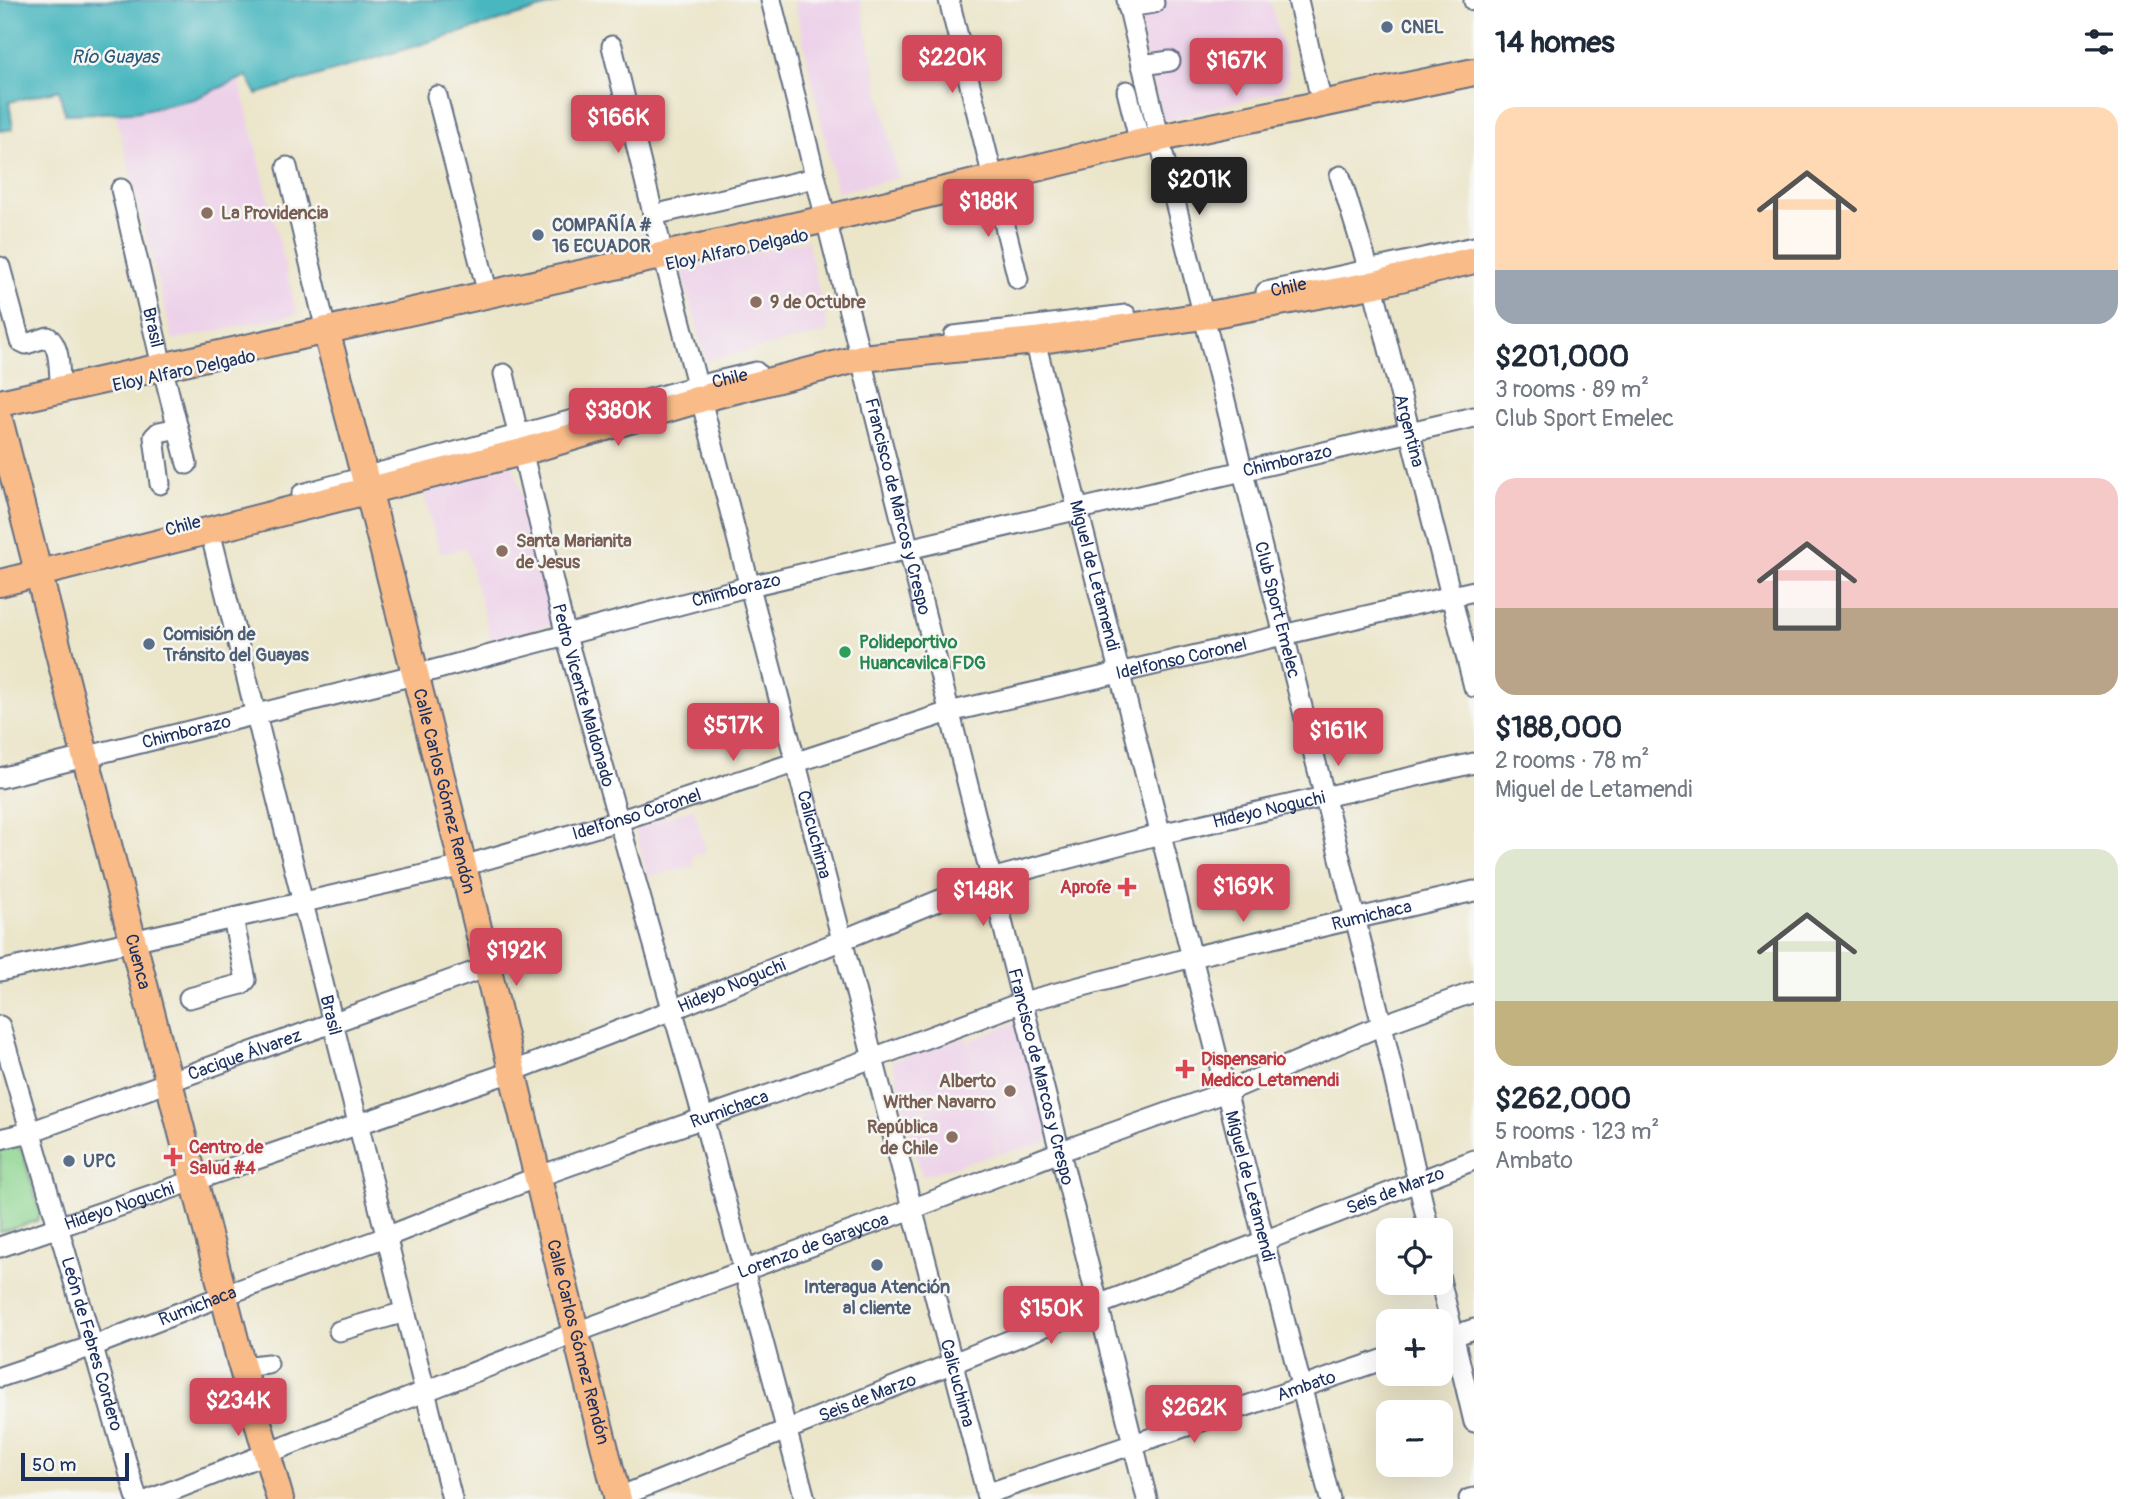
<!DOCTYPE html>
<html lang="en">
<head>
<meta charset="utf-8">
<style>
	:root { --surface:#fff; --page:#f2f2f3; --text:#1f2937; --muted:#747a83; --accent:#d1495b }
	body { margin:0; font-family:Pangolin,sans-serif; background:var(--page); color:var(--text); height:100vh; display:flex; flex-direction:column; font-size:26px; white-space:nowrap }
	* { box-sizing:border-box; margin:0 }
	p { font-size:23px; color:var(--muted) }
	.icon { flex:none; width:38px; height:38px; fill:none; stroke:currentColor; stroke-width:2; stroke-linecap:round; stroke-linejoin:round }
	.map { position:relative; flex:1; overflow:hidden }
	.panel { display:flex; flex-direction:column; background:var(--surface); width:665px }
	.panel>* { flex:none }
	.controls { position:absolute; left:1376px; top:1218px; display:grid; gap:14px }
	.controls a { display:grid; place-items:center; width:77px; height:77px; border-radius:14px; background:var(--surface); box-shadow:0 7px 28px #0002; font-size:35px }
	.scale { position:absolute; left:21px; bottom:18px; width:108px; box-sizing:border-box; padding-left:7px; border:4px solid #1b2f5e; border-top:0; font-size:19px; line-height:24px; white-space:nowrap; color:#1b2f5e; -webkit-text-stroke:5px #f6f6f2; paint-order:stroke }
	.price { position:absolute; translate:-50% -60px; padding:0 16px; border-radius:7px; background:var(--accent); color:#fff; font-size:23px; line-height:46px; filter:drop-shadow(0 2px 4px #0008) }
	.price::after { content:''; position:absolute; left:50%; top:42px; width:21px; height:16px; margin-left:-10px; background:inherit; clip-path:polygon(0 0,100% 0,50% 100%) }
	.price.active { background:#222; color:#fff }
	ul { padding:0; list-style:none }
	li { display:grid; align-content:center; gap:14px; height:371px; padding:0 21px }
	li span { display:grid; place-items:center; height:217px; border-radius:21px; color:#555 }
	li>.icon { margin-inline-start:auto }
	span .icon { width:126px; height:126px; fill:#fffc; stroke-width:1 }
	li b { font-size:30px }
	h2 { display:flex; justify-content:space-between; align-items:center; height:84px; padding:0 21px; font-size:30px }
	main { display:flex; flex:1; min-height:0 }
	.map>svg:first-child { display:block }
	.built { fill:#edd1e9 }
	.green { fill:#8cd48f; stroke:#548276; stroke-width:2 }
	.water { fill:#48b7bf; stroke:#32738e; stroke-width:2 }
	.lines { fill:none; stroke-linecap:round; stroke-linejoin:round }
	.minor-casing { stroke:#646f83; stroke-width:23 }
	.major-casing { stroke:#646f83; stroke-width:30 }
	.minor { stroke:#fff; stroke-width:19 }
	.major { stroke:#f9bc89; stroke-width:26 }
	.service-dot { fill:#5c6f8a; stroke:#f6f6f2; stroke-width:2.5 }
	.education-dot { fill:#8d6e63; stroke:#f6f6f2; stroke-width:2.5 }
	.leisure-dot { fill:#2e9e5b; stroke:#f6f6f2; stroke-width:2.5 }
	.health-dot { fill:#e0444e; stroke:#f6f6f2; stroke-width:2.5 }
	.labels { text-anchor:middle; dominant-baseline:central; stroke-width:5; stroke-linejoin:round; paint-order:stroke }
	.service-label { font-size:18px; font-weight:bold; fill:#4e5e75; stroke:#f6f6f2; text-anchor:start }
	.education-label { font-size:18px; font-weight:bold; fill:#785e54; stroke:#f6f6f2; text-anchor:start }
	.street-label { font-size:18px; fill:#1b2f5e; stroke:#f6f6f2 }
	.leisure-label { font-size:18px; font-weight:bold; fill:#27864d; stroke:#f6f6f2; text-anchor:start }
	.health-label { font-size:18px; font-weight:bold; fill:#be3a42; stroke:#f6f6f2; text-anchor:start }
	.water-label { font-size:19px; font-style:italic; fill:#28587b; stroke:#f6f6f2 }
</style>
</head>
<body>
<main>
<div class="map">
<svg width="1474" height="1499" viewBox="0 0 1474 1499">
	<rect width="100%" height="100%" fill="#f6f6f2"/>
	<filter id="ink" filterUnits="userSpaceOnUse"><feTurbulence type="fractalNoise" baseFrequency=".0143" numOctaves="2"/><feDisplacementMap in="SourceGraphic" scale="14" xChannelSelector="R" yChannelSelector="G"/><feConvolveMatrix kernelMatrix="1 2 1 2 8 2 1 2 1" color-interpolation-filters="sRGB"/></filter>
	<filter id="wash" filterUnits="userSpaceOnUse"><feTurbulence type="fractalNoise" baseFrequency=".00686" numOctaves="4" result="noise"/><feDisplacementMap in="SourceGraphic" scale="28" xChannelSelector="R" yChannelSelector="G"/><feGaussianBlur stdDeviation="1.57" result="paint"/><feColorMatrix in="noise" values="0 0 0 0 0 0 0 0 0 0 0 0 0 0 0 0 0 1.4 0 .05"/><feComposite in="paint" operator="in"/></filter>
	<g filter="url(#wash)">
		<rect width="100%" height="100%" fill="#ebe5c9"/>
		<g class="built">
			<path d="M794,0H860L898,178L837,192Z"/>
			<path d="M1132,0H1270L1290,75L1281,91L1163,121Z"/>
			<path d="M239,79L297,314L173,340L115,113L143,110L184,102Z"/>
			<path d="M807,240L829,332L706,361L682,272Z"/>
			<path d="M513,463L556,623L491,640L466,548L440,554L422,487Z"/>
			<path d="M694,808L706,852L692,856L694,866L648,877L635,828Z"/>
			<path d="M1018,1022L1050,1142L999,1154L990,1121L997,1154L922,1176L907,1119L980,1092L907,1116L892,1061L966,1037L975,1066L969,1041Z"/>
		</g>
		<path class="green" d="M16,1146L22,1150L40,1213L37,1221L0,1232V1150Z"/>
		<path class="water" d="M0,0H568L257,94L247,76L194,99L135,112L65,114L59,90L9,102L13,129L0,131Z"/>
	</g>
	<g filter="url(#ink)">
		<g class="lines">
			<g class="minor-casing">
				<g id="minor">
					<path id="s1" d="M771,0L1147,1499"/>
					<path d="M949,0L1018,279"/>
					<path id="s2" d="M1127,0L1164,158L1382,1025L1429,1230"/>
					<path d="M1298,0L1322,104"/>
					<path d="M1474,0V1"/>
					<path d="M1128,7L1154,3"/>
					<path id="s3" d="M612,46L663,254L988,1499"/>
					<path d="M1142,65L1170,61"/>
					<path d="M1127,91L1140,143"/>
					<path d="M437,96L488,294"/>
					<path d="M287,167L326,330"/>
					<path id="s4" d="M1340,176L1369,270L1474,687"/>
					<path id="s5" d="M121,189L162,366L187,464"/>
					<path d="M653,215L815,178"/>
					<path d="M0,267L20,341L26,344L48,337C62,348 58,372 61,388"/>
					<path id="s6" d="M1266,292L1474,247"/>
					<path d="M954,336L1126,315"/>
					<path id="s7" d="M1035,341L1330,1499"/>
					<path id="s8" d="M504,374L566,636L703,1117L805,1499"/>
					<path d="M160,484L154,437L159,432L178,428"/>
					<path id="s9" d="M302,494L697,386L756,372"/>
					<path id="s10" d="M210,531L452,1499"/>
					<path id="s11" d="M0,778L434,670L750,586L1474,417"/>
					<path id="s12" d="M0,971L463,866L618,821L949,712L1474,591"/>
					<path d="M189,998L242,984L246,980L233,919"/>
					<path id="s13" d="M0,1026L137,1499"/>
					<path id="s14" d="M0,1139L30,1132L487,967"/>
					<path id="s15" d="M0,1247L511,1072L672,1010L991,879L1160,834L1474,763"/>
					<path d="M1440,1279L1474,1422"/>
					<path d="M339,1331L405,1312"/>
					<path d="M1441,1340L1474,1329"/>
					<path d="M242,1367L268,1364"/>
					<path id="s16" d="M0,1377L93,1346L225,1295L386,1237L537,1177L873,1058L1023,1002L1192,957L1474,891"/>
					<path id="s17" d="M986,1494L1388,1358"/>
					<path id="s18" d="M151,1499L574,1333L912,1209L1070,1148L1226,1092L1382,1025L1474,992"/>
					<path id="s19" d="M614,1499L1098,1305L1474,1160"/>
					<path d="M1469,1499L1474,1498"/>
				</g>
			</g>
			<g class="major-casing">
				<g id="major">
					<path id="s20" d="M326,330C374,510 420,690 464,870C515,1080 563,1290 618,1499"/>
					<path d="M0,403L826,219L1160,138L1474,72"/>
					<path id="s21" d="M0,423L241,1363L280,1499"/>
					<path d="M0,583L522,452L700,399L861,358L1035,341L1203,316L1372,285L1474,260"/>
				</g>
			</g>
			<use href="#minor" class="minor"/>
			<use href="#major" class="major"/>
		</g>
	</g>
	<g class="service-dot">
		<circle cx="1387" cy="27" r="7"/>
		<circle cx="538" cy="235" r="7"/>
		<circle cx="149" cy="644" r="7"/>
		<circle cx="69" cy="1161" r="7"/>
		<circle cx="877" cy="1265" r="7"/>
	</g>
	<g class="education-dot">
		<circle cx="207" cy="213" r="7"/>
		<circle cx="756" cy="302" r="7"/>
		<circle cx="502" cy="551" r="7"/>
		<circle cx="1010" cy="1091" r="7"/>
		<circle cx="952" cy="1137" r="7"/>
	</g>
	<circle class="leisure-dot" cx="845" cy="652" r="7"/>
	<g class="health-dot">
		<path d="M1123.5 876.5h7v7h7v7h-7v7h-7v-7h-7v-7h7z"/>
		<path d="M1181.5 1058.5h7v7h7v7h-7v7h-7v-7h-7v-7h7z"/>
		<path d="M169.5 1146.5h7v7h7v7h-7v7h-7v-7h-7v-7h7z"/>
	</g>
	<g class="labels">
		<g class="service-label">
			<text x="1401" y="27">CNEL</text>
			<text x="552" y="225">COMPAÑÍA #<tspan x="552" dy="21">16 ECUADOR</tspan></text>
			<text x="163" y="634">Comisión de<tspan x="163" dy="21">Tránsito del Guayas</tspan></text>
			<text x="83" y="1161">UPC</text>
			<text x="877" y="1287" text-anchor="middle">Interagua Atención<tspan x="877" dy="21">al cliente</tspan></text>
		</g>
		<g class="education-label">
			<text x="221" y="213">La Providencia</text>
			<text x="770" y="302">9 de Octubre</text>
			<text x="516" y="541">Santa Marianita<tspan x="516" dy="21">de Jesus</tspan></text>
			<text x="996" y="1081" text-anchor="end">Alberto<tspan x="996" dy="21">Wither Navarro</tspan></text>
			<text x="938" y="1127" text-anchor="end">República<tspan x="938" dy="21">de Chile</tspan></text>
		</g>
		<g class="street-label">
			<text transform="translate(737 250) rotate(-12)">Eloy Alfaro Delgado</text>
			<text stroke="none"><textPath href="#s6" startOffset="23">Chile</textPath></text>
			<text stroke="none"><textPath href="#s5" startOffset="142">Brasil</textPath></text>
			<text transform="translate(184 371) rotate(-12)">Eloy Alfaro Delgado</text>
			<text stroke="none"><textPath href="#s9" startOffset="443">Chile</textPath></text>
			<text stroke="none"><textPath href="#s4" startOffset="264">Argentina</textPath></text>
			<text stroke="none"><textPath href="#s11" startOffset="1326">Chimborazo</textPath></text>
			<text stroke="none"><textPath href="#s1" startOffset="522">Francisco de Marcos y Crespo</textPath></text>
			<text transform="translate(183 526) rotate(-15)">Chile</text>
			<text stroke="none"><textPath href="#s7" startOffset="242">Miguel de Letamendi</textPath></text>
			<text stroke="none"><textPath href="#s11" startOffset="760">Chimborazo</textPath></text>
			<text stroke="none"><textPath href="#s2" startOffset="628">Club Sport Emelec</textPath></text>
			<text stroke="none"><textPath href="#s12" startOffset="1223">Idelfonso Coronel</textPath></text>
			<text stroke="none"><textPath href="#s8" startOffset="331">Pedro Vicente Maldonado</textPath></text>
			<text stroke="none"><textPath href="#s11" startOffset="192">Chimborazo</textPath></text>
			<text stroke="none"><textPath href="#s20" startOffset="476">Calle Carlos Gómez Rendón</textPath></text>
			<text stroke="none"><textPath href="#s15" startOffset="1344">Hideyo Noguchi</textPath></text>
			<text stroke="none"><textPath href="#s12" startOffset="656">Idelfonso Coronel</textPath></text>
			<text stroke="none"><textPath href="#s3" startOffset="814">Calicuchima</textPath></text>
			<text stroke="none"><textPath href="#s16" startOffset="1449">Rumichaca</textPath></text>
			<text stroke="none"><textPath href="#s21" startOffset="556">Cuenca</textPath></text>
			<text stroke="none"><textPath href="#s15" startOffset="777">Hideyo Noguchi</textPath></text>
			<text stroke="none"><textPath href="#s10" startOffset="499">Brasil</textPath></text>
			<text stroke="none"><textPath href="#s14" startOffset="259">Cacique Álvarez</textPath></text>
			<text stroke="none"><textPath href="#s1" startOffset="1110">Francisco de Marcos y Crespo</textPath></text>
			<text stroke="none"><textPath href="#s16" startOffset="777">Rumichaca</textPath></text>
			<text stroke="none"><textPath href="#s7" startOffset="872">Miguel de Letamendi</textPath></text>
			<text stroke="none"><textPath href="#s19" startOffset="840">Seis de Marzo</textPath></text>
			<text stroke="none"><textPath href="#s15" startOffset="126">Hideyo Noguchi</textPath></text>
			<text stroke="none"><textPath href="#s18" startOffset="709">Lorenzo de Garaycoa</textPath></text>
			<text stroke="none"><textPath href="#s16" startOffset="210">Rumichaca</textPath></text>
			<text stroke="none"><textPath href="#s13" startOffset="331">León de Febres Cordero</textPath></text>
			<text stroke="none"><textPath href="#s20" startOffset="1043">Calle Carlos Gómez Rendón</textPath></text>
			<text stroke="none"><textPath href="#s3" startOffset="1381">Calicuchima</textPath></text>
			<text stroke="none"><textPath href="#s17" startOffset="338">Ambato</textPath></text>
			<text stroke="none"><textPath href="#s19" startOffset="273">Seis de Marzo</textPath></text>
		</g>
		<g class="leisure-label">
			<text x="859" y="642">Polideportivo<tspan x="859" dy="21">Huancavilca FDG</tspan></text>
		</g>
		<g class="health-label">
			<text x="1111" y="887" text-anchor="end">Aprofe</text>
			<text x="1201" y="1059">Dispensario<tspan x="1201" dy="21">Medico Letamendi</tspan></text>
			<text x="189" y="1147">Centro de<tspan x="189" dy="21">Salud #4</tspan></text>
		</g>
		<g class="water-label">
			<text x="115" y="57">Río Guayas</text>
		</g>
	</g>
</svg>
<div class="controls">
<a><svg class="icon" aria-label="locate" viewBox="0 0 24 24"><circle cx="12" cy="12" r="6"/><path d="M12 2v4M12 18v4M2 12h4M18 12h4"/></svg></a>
<a>+</a>
<a>−</a>
</div>
<div class="scale">50 m</div>
<b class="price" style="left:952px;top:95px">$220K</b>
<b class="price" style="left:1236px;top:98px">$167K</b>
<b class="price" style="left:618px;top:155px">$166K</b>
<b class="price active" style="left:1199px;top:217px">$201K</b>
<b class="price" style="left:988px;top:239px">$188K</b>
<b class="price" style="left:618px;top:448px">$380K</b>
<b class="price" style="left:733px;top:763px">$517K</b>
<b class="price" style="left:1338px;top:768px">$161K</b>
<b class="price" style="left:1243px;top:924px">$169K</b>
<b class="price" style="left:983px;top:928px">$148K</b>
<b class="price" style="left:516px;top:988px">$192K</b>
<b class="price" style="left:1051px;top:1346px">$150K</b>
<b class="price" style="left:238px;top:1438px">$234K</b>
<b class="price" style="left:1194px;top:1445px">$262K</b>
</div>
<section class="panel">
<h2>14 homes<svg class="icon" aria-label="filters" viewBox="0 0 24 24"><path d="M4 7h16M4 17h16"/><circle cx="9" cy="7" r="2"/><circle cx="15" cy="17" r="2"/></svg></h2>
<ul>
<li><span style="background:linear-gradient(#ffd9b3 75%,#9aa5b1 0)"><svg class="icon" aria-label="home" viewBox="0 0 24 24"><path d="M3 11l9-7 9 7M6 9v11h12V9"/></svg></span><div><b>$201,000</b><p>3 rooms · 89 m²</p><p>Club Sport Emelec</p></div></li>
<li><span style="background:linear-gradient(#f6c9c9 60%,#b9a48a 0)"><svg class="icon" aria-label="home" viewBox="0 0 24 24"><path d="M3 11l9-7 9 7M6 9v11h12V9"/></svg></span><div><b>$188,000</b><p>2 rooms · 78 m²</p><p>Miguel de Letamendi</p></div></li>
<li><span style="background:linear-gradient(#dfe7d0 70%,#c2b280 0)"><svg class="icon" aria-label="home" viewBox="0 0 24 24"><path d="M3 11l9-7 9 7M6 9v11h12V9"/></svg></span><div><b>$262,000</b><p>5 rooms · 123 m²</p><p>Ambato</p></div></li>
</ul>
</section>
</main>
</body>
</html>
